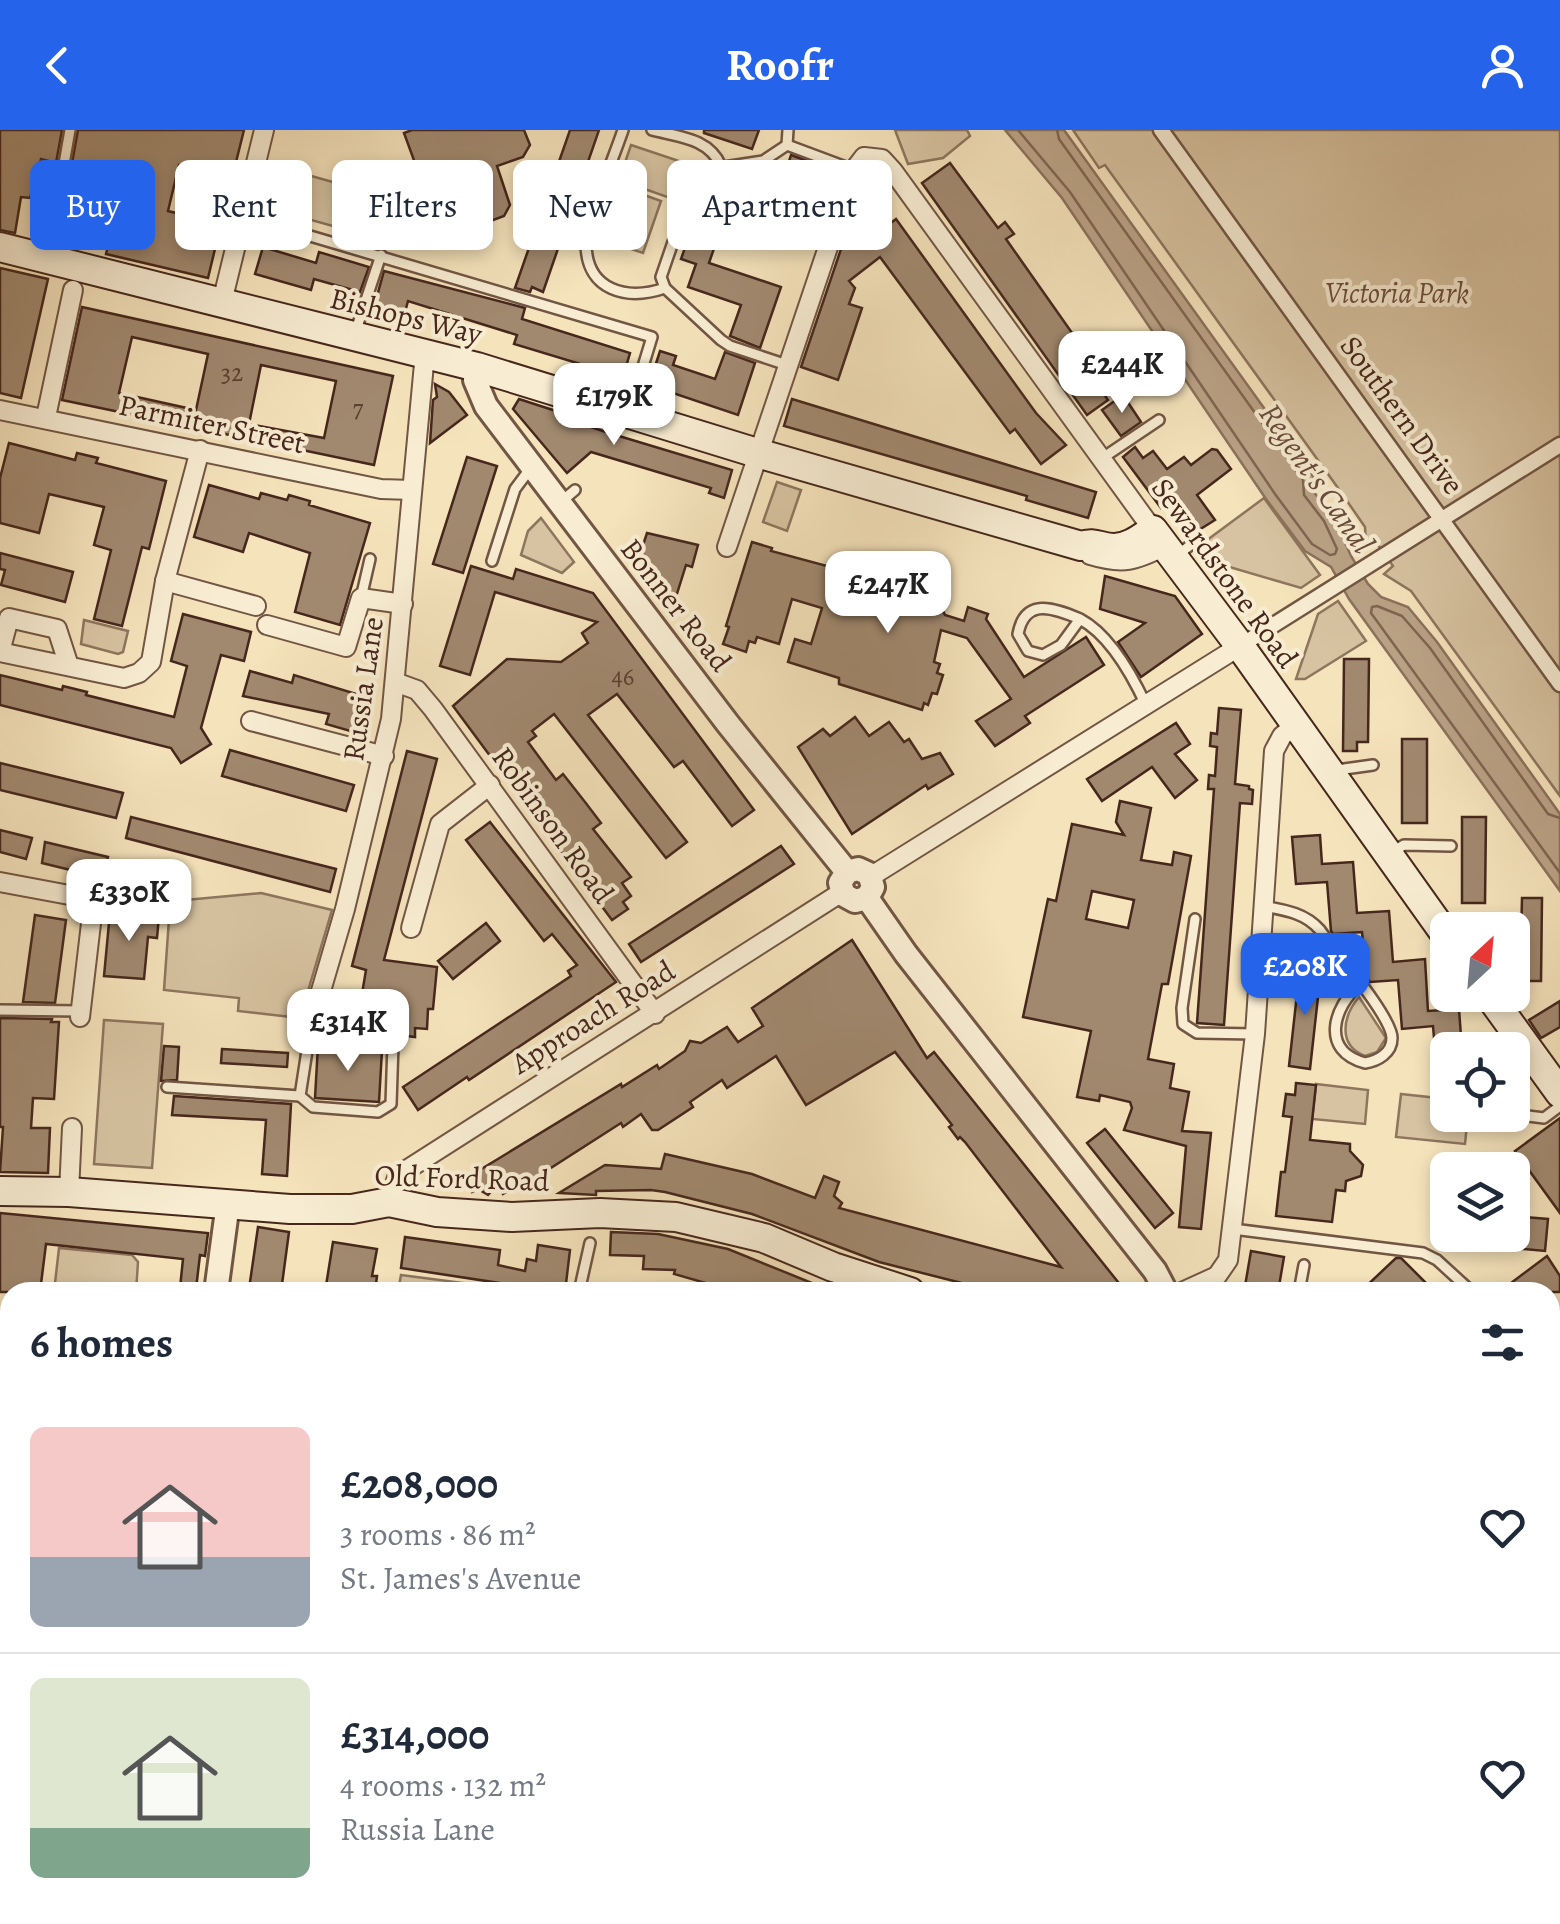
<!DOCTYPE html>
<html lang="en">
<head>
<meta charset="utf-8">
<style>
	:root { --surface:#fff; --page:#f2f2f3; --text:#1f2937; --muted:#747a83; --line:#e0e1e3; --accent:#2563eb }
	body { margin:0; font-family:Alegreya,serif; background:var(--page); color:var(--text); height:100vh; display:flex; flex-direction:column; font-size:38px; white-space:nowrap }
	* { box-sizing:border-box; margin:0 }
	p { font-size:32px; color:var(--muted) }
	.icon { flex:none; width:55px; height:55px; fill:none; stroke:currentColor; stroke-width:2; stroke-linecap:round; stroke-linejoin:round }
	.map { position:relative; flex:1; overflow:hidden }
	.drawer { position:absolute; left:0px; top:1152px; width:1560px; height:642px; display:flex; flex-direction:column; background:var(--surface); border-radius:30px 30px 0 0; box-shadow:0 5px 15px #0003 }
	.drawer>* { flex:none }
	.hud { position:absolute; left:30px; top:30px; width:1000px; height:90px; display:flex; gap:20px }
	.needle { width:65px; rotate:26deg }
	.buttons { position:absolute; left:1430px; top:782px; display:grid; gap:20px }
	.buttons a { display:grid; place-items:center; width:100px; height:100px; border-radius:15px; background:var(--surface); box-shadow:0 5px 15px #0003; font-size:50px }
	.price { position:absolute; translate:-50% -85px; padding:0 22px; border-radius:20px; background:#fff; color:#222; font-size:32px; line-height:65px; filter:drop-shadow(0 2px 5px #0008) }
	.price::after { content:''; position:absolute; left:50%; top:60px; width:30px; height:22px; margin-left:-15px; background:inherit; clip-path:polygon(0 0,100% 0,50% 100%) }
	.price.current { background:var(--accent); color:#fff }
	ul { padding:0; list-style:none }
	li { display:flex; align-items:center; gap:30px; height:250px; padding:0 30px }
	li+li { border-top:2px solid var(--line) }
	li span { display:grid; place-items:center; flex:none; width:280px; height:200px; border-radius:15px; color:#555 }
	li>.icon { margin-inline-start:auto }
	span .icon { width:120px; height:120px; fill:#fffc; stroke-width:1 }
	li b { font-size:42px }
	h2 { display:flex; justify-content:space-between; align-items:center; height:120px; padding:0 30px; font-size:42px }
	.tag { padding:0 35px; border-radius:15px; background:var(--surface); box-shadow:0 5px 15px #0003; font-size:35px; line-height:90px }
	.tag.current { background:var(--accent); color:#fff }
	header { display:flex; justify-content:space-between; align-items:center; height:130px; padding:0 30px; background:var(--accent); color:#fff; font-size:45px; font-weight:700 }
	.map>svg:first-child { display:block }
	.green { fill:#d7c3a1; stroke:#8e755e; stroke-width:2.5 }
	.water { fill:#baa386; stroke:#8c715c; stroke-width:2.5 }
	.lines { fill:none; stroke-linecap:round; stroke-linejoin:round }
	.shore { stroke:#806551; stroke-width:2.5 }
	.building { fill:#a1896f; stroke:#46271c; stroke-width:2.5; fill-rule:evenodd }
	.service-casing { stroke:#725644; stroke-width:14 }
	.pedestrian-casing { stroke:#725644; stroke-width:19 }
	.minor-casing { stroke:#725644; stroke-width:22 }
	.tertiary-casing { stroke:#725644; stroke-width:28 }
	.secondary-casing { stroke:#46271c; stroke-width:32 }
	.service { stroke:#f8edd3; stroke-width:9 }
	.pedestrian { stroke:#f8edd3; stroke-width:14 }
	.minor { stroke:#f8edd3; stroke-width:18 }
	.tertiary { stroke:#f8edd3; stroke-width:22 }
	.secondary { stroke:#f8edd3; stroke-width:28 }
	.labels { text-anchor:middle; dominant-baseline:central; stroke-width:8; stroke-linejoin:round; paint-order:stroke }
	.number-label { font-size:25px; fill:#5d4031 }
	.park-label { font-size:30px; font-style:italic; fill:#6a4e3d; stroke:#f8edd3 }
	.street-label { font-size:30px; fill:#46271c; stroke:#f8edd3 }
	.water-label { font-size:32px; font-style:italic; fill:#694c3c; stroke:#f8edd3 }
</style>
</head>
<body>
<header><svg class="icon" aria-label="back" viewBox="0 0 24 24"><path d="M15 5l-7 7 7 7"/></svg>Roofr<svg class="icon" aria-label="person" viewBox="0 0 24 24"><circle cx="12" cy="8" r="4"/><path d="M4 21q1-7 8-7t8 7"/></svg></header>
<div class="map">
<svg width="1560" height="1794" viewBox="0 0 1560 1794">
	<rect width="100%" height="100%" fill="#f5e3bc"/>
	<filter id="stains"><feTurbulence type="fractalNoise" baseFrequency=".002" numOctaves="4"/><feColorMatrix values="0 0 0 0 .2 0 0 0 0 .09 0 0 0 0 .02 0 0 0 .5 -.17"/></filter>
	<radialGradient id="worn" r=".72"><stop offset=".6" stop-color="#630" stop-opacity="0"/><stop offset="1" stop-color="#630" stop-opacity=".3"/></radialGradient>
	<g class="green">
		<path d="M895,0H967L970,6L943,28L908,34Z"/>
		<path d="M1073,0H1560V666L1411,461L1384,444L1393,436L1375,411L1366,416L1365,397L1338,358L1105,35L1099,38Z"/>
		<path d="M631,15L682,32L670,68L619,50Z"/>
		<path d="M297,42L383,66L372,107L286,83Z"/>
		<path d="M622,57L661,71L643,123L604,110Z"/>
		<path d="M777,352L801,360L787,401L763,392Z"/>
		<path d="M1264,368L1320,445L1301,458L1216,433L1195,419Z"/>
		<path d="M541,388L574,432L562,443L521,425L528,401Z"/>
		<path d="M1338,471L1366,511L1305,549H1296L1318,484Z"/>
		<path d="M84,490L128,501L123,522L118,524L81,514Z"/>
		<path d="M261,763L332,780L300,888L238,881L239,868L164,860L169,789L109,777Z"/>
		<path d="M1359,867L1386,908L1377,922L1365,926C1337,915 1343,886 1359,867Z"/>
		<path d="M104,890L163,894L152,1038L94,1034Z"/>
		<path d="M1316,954L1368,960L1365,994L1312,989Z"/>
		<path d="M1401,964L1447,969L1448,985H1468L1465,1014L1396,1007Z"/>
		<path d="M59,1118L132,1125L138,1132L136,1162H54Z"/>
		<path d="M401,1145L494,1157L493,1162H398Z"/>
		<path d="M1550,1729L1560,1742V1794H1470L1481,1785H1550Z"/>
	</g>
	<path class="water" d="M1005,0H1064L1315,349L1312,360L1333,385L1351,426L1368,454L1381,467L1408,477L1437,512L1560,684V761L1349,469L1331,437L1305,421L1266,369L1062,68Z"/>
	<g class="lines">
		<g class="shore">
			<path d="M1018,0L1070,62L1275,364L1312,414L1330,425L1335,424L1337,419L1324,391L1304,365L1303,350L1059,9L1057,0"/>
			<path d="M1560,688L1548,684L1430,518L1402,486L1377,476L1372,477L1371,483L1560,743"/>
		</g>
	</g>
	<g class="building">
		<path d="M0,0H62L56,33L41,29L30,68L21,67L15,103L0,100Z"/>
		<path d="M78,0H244L232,48L179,35L168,81L221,94L208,148L106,124L123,55L70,44Z"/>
		<path d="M412,0H524L530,15L523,27L497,36L510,75L504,86L434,112L406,35L415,33L404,3Z"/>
		<path d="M570,0H599L543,162L532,157L530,162L515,158Z"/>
		<path d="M704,0H759L752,19L704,3Z"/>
		<path d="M791,25L821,36L800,100L717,72L726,45L779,62Z"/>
		<path d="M950,33L998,98L1005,92L1014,104L1006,109L1077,210L1084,205L1093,217L1087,221L1103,243L1093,249L1108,270L1087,285L922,53Z"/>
		<path d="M858,69L881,77L870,109L896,89L1036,283L1066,315L1041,334L1015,299L1010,303L880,127L849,151L855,158L849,174L862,178L838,250L801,237Z"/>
		<path d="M694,92L720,101L709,133L781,157L760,218L730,206L741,175L688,157L696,134L681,129Z"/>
		<path d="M263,117L316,133L319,122L369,137L360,162L314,149L311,160L255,144Z"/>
		<path d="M0,138L48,149L21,268L0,263Z"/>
		<path d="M384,141L525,178L522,189L630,223L623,247L514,214L517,205L408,171L404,186L374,177Z"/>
		<path d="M82,177L393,246L374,335L62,270ZM132,207L208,224L196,280L119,263ZM261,235L336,251L324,308L249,294Z"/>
		<path d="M660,221L676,226L673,235L715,249L725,222L755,233L738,285L649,255Z"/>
		<path d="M435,254L449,262L467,285L430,313L433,270L437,267Z"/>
		<path d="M1123,265L1141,292L1121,306L1102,280Z"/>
		<path d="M519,269L590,292L588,296L609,303L732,340L724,368L709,363L711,358L591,322L567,343L513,279Z"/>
		<path d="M792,269L1096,362L1088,388L1026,370L1027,366L784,296Z"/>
		<path d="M9,313L75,330L77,323L98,328L96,333L166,351L149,419L142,417L122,496L94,489L111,420L94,415L104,377L49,364L39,403L0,393V348Z"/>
		<path d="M1135,317L1143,328L1153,321L1167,339L1184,327L1191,335L1212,319L1217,320L1231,339L1197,365L1215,390L1194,403L1171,371L1161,378L1123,327Z"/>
		<path d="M467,327L497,336L463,443L433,434Z"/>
		<path d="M209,355L259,369L261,363L287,370L289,365L310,371L309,375L370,393L340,495L295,482L310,423L249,403L243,422L194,407Z"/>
		<path d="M647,403L698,415L692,437L686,435L675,470L661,466L640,440L644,425L640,424Z"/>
		<path d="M752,412L772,418L771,421L886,452L893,428L922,437L912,470L942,479L945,485L964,491L968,477L988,484L986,489L1024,547L1086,507L1104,535L1025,586L1030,593L995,616L976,591L1011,569L967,508L941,500L934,532L940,534L937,543L943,545L937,564L932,563L928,575L924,573L922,580L839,554V548L788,532L795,509L811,514L822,478L792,469L779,514L757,507L755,513L749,511L746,522L723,514L729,497L726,496Z"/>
		<path d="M0,423L73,442L65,472L1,455L5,440L0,439Z"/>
		<path d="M471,436L513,449L516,439L593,463L754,680L732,696L683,631L674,637L617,564L588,585L687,712L666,728L554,584L532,601L536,606L528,612L556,650L563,644L585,672L601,693L593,699L631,747L622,753L631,766L623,772L628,779L612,790L453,576L507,529L561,532L588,513L582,503L597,492L495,462L470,545L440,536Z"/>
		<path d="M1105,446L1175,466L1202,504L1141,547L1118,512L1145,493L1100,479Z"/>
		<path d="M183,484L251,502L244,531L221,525L201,598L211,614L181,633L171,618L0,575V545L62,560L63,556L87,562L86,565L174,587L187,536L171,531Z"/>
		<path d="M1344,529H1369L1368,612H1357V621H1343Z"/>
		<path d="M250,541L292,553L294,545L373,569L364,605L326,594L329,584L243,566Z"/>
		<path d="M1219,578L1241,580L1235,654L1249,656V659L1253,660L1252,674L1240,673L1224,895L1197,893L1214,659H1208L1209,645L1215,646L1217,617L1210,616L1211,603L1217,604Z"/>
		<path d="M855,587L869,606L889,592L904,612L909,609L922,629L940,623L953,644L928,659L926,655L852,704L798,617L823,599L830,606Z"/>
		<path d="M1176,593L1190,614L1175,624L1197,650L1175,668L1152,637L1102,671L1087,649Z"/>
		<rect x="1402" y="609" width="25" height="84"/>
		<path d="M230,620L354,655L346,681L222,646Z"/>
		<path d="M407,621L437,629L384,830L437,837L433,879H428L427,899L415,898V907L356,900L366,840L352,836Z"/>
		<path d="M0,633L123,663L116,688L0,660Z"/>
		<path d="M1120,671L1151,678L1141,730L1172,735L1174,722L1191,726L1168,854H1162L1148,929L1174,934L1170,958L1189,962L1182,1001L1211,1003L1201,1099L1179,1097L1186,1016L1124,1000L1132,978L1130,972L1100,965L1099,971L1077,967L1091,901L1023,887L1048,769L1056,771L1072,694L1124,705L1116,692ZM1092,761L1134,770L1128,798L1086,789Z"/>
		<path d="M131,687L336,739L330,762L126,708Z"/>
		<path d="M1462,687H1486L1485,773H1462Z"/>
		<path d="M490,692L616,852L469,950L467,947L418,980L403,957L571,846L568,841L577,835L552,804L544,811L466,710Z"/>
		<path d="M0,700L32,708L26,729L0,722Z"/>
		<path d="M1320,705L1322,734L1353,732L1357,783L1389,781L1393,832L1425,829L1428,881L1459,879L1462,920H1435L1433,896L1402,899L1398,850L1370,852L1366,846L1362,802L1333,804L1331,801L1327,752L1296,754L1292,707Z"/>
		<path d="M45,712L108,727L103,748L42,733Z"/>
		<path d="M781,716L794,734L641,832L629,814Z"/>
		<path d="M1522,768H1542L1541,851H1520Z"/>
		<path d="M110,782L159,786L157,808L148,807L144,849L104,846Z"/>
		<path d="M35,785L66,790L55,873L23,872Z"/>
		<path d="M486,793L500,811L453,849L438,831Z"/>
		<path d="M852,810L927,928L934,922L1126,1162H997L879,1132L752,1084L665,1062L651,1060L596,1061V1065L559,1063L605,1035L661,1039L665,1024L752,1044L815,1068L824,1046L839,1052L834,1066L842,1073L839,1078L1061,1137L965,1012L960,1007L958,1009L949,997L952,995L895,922L806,975L776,926L727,958L722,950L690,972L693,977L658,1000H652L641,984L623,997L621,993L518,1059L516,1056L503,1064L498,1054L488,1065L478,1059L472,1062L465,1049L621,954L622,957L657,935L659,939L685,921L690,911L701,913L727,897L738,912L763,896L752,878Z"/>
		<path d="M1300,837L1321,840L1310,939L1289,936Z"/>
		<path d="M1560,871V897L1541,908L1529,890Z"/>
		<path d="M0,888L52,889L51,892H59L54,969L33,968L31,998H50L48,1043L0,1042L3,997H0Z"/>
		<path d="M318,915L382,920L379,972L315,968Z"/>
		<path d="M164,916L179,917L177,950L161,951Z"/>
		<path d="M222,919L288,923L287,937L221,933Z"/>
		<path d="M1296,953L1316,955L1310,1010L1350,1014V1021L1363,1035L1361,1046L1346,1051L1345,1061L1336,1060L1332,1092L1276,1086L1281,1042H1285L1292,987L1283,986L1286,964L1295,965Z"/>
		<path d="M174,966L291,974L287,1046L262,1044L266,990L172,985Z"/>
		<path d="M1560,988V1083L1515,1021Z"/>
		<path d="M1105,999L1173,1083L1155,1098L1087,1013Z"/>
		<path d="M0,1083L208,1103L205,1126L200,1125L196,1159L180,1158L183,1129L46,1114L40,1162H0Z"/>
		<path d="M1512,1086L1548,1089L1545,1121L1512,1118Z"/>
		<path d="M258,1097L289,1102L281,1162L249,1159Z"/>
		<path d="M611,1102L658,1104L728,1119L834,1162H721L723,1158L674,1144L675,1140L643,1139L644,1126L610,1125Z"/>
		<path d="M405,1107L500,1120L498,1135L525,1141L527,1129L536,1131L538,1115L570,1120L565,1162H517L519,1156L401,1138Z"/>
		<path d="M333,1112L377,1119L372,1146H377L375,1162H325Z"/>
		<path d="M1251,1121L1284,1127L1278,1162H1244Z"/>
		<path d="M1547,1126L1560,1146V1162H1499Z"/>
		<path d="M1396,1128H1401L1435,1162H1360Z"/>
	</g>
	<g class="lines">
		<g class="service-casing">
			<g id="service">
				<path d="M623,0C615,24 587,92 586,113C586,161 627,171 665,158"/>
				<path d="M652,0C679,7 709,8 721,36"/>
				<path d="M787,15L854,40"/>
				<path d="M300,103L652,207L630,279"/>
				<path d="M37,122L61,51L70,0"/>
				<path d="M355,203L381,125"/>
				<path d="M787,235L730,216L721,210L665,158L661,147L694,51L711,39L763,31L787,15L788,0"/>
				<path d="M1101,329L1159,290"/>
				<path d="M562,371L575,360"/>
				<path d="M1176,426L1196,411"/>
				<path d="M492,431L515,359L530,339"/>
				<path d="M361,468L370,429"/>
				<path d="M1080,489C1054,478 1025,467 1018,504L1028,521L1043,525L1061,515L1080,489C1110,505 1132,545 1146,575"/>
				<path d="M1337,640L1373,635"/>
				<path d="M1390,723L1404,715L1451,716"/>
				<path d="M1263,776C1285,780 1305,783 1320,800C1334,820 1392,887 1392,908C1392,923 1378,931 1365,933C1320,921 1333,877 1360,854"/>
				<path d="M1195,789L1182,878L1183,894L1197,903L1255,904"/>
				<path d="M0,880L81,881"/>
				<path d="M311,895L339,905L393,914L391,974L378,982L313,977L300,966Z"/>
				<path d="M167,957L300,966"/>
				<path d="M1512,984L1544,988L1560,976"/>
				<path d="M1233,1099L1423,1123L1437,1130L1472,1162"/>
				<path d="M579,1162L590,1113"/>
				<path d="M1299,1162L1304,1135"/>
				<path d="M1550,1237L1560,1247"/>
				<path d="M1550,1433L1560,1435"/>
				<path d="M0,1525L10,1531"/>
				<path d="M0,1605H10"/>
				<path d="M3,1693L10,1695"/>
				<path d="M196,1794L198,1785"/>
			</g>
		</g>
		<g class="pedestrian-casing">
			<g id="pedestrian">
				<path d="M1161,0L1560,554"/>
				<path d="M1240,516L1560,315"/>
				<path d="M401,1785L402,1794"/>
			</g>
		</g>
		<g class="minor-casing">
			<g id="minor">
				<path d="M222,172L264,0"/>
				<path d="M0,280L381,359L412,360"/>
				<path d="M46,287L73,160"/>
				<path d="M727,417L854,40L864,27L882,29L893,41L1153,400"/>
				<path d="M1090,425C1123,435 1135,431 1165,416"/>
				<path d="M165,451L256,476"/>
				<path d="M267,495L346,517L361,468L403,474"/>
				<path d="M69,536L57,499L9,488L0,522L124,548L139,543L151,532L165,451L200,320"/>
				<path d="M395,552L417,560L433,579L655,884"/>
				<path d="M251,591L384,626"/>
				<path d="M870,747L1240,516"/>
				<path d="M0,752L80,767L90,773L92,785L80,887"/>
				<path d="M411,798L440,694L490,655"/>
				<path d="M311,895L345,779L391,589L425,223"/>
				<path d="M69,1062L72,998"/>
				<path d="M389,1072L397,1048L408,1039L842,762"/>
				<path d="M1182,1162L1217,1146L1228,1130L1255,904L1274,621L1282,606L1295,595"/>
				<path d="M1550,1533H1560"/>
				<path d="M1550,1657L1560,1669"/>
				<path d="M0,1664L10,1663"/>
				<path d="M1430,1785L1433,1794"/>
				<path d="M1026,1794V1785"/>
			</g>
		</g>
		<g class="tertiary-casing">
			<g id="tertiary">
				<path d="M477,237L475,250L486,276L728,594L847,742"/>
				<path d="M847,742L840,753L844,765L855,771L867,768"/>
				<path d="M847,742L858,739L869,744L873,757L867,768"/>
				<path d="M867,768L906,824L1155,1141L1166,1162"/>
				<path d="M216,1162L228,1073"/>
				<path d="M278,1794L280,1785"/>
			</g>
		</g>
		<g class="secondary-casing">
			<g id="secondary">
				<path d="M0,117L477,237L757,323L1081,416C1095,411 1100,418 1114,418C1129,418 1141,408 1153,400L1240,516L1448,808"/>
				<path d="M1489,865L1560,963"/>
				<path d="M0,1061L69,1062L290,1079H352L389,1072L437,1082L512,1087L600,1083L676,1087L764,1108L833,1137L910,1162"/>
				<path d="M1550,1327L1560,1328"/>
				<path d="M0,1759L10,1761"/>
				<path d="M121,1785L168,1794"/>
			</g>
		</g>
		<use href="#service" class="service"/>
		<use href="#pedestrian" class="pedestrian"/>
		<use href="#minor" class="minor"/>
		<use href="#tertiary" class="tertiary"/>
		<use href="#secondary" class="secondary"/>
	</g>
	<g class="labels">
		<g class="number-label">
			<text x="232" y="243">32</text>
			<text x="358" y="279">7</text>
			<text x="623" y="547">46</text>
		</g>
		<g class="park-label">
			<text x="1397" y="163">Victoria Park</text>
		</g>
		<g class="street-label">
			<text transform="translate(406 186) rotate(14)">Bishops Way</text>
			<text transform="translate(1402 285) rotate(54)">Southern Drive</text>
			<text transform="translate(212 294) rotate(12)">Parmiter Street</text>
			<text transform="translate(1225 443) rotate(54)">Sewardstone Road</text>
			<text transform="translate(676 475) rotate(52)">Bonner Road</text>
			<text transform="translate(363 559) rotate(-82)">Russia Lane</text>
			<text transform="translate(553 695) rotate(54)">Robinson Road</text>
			<text transform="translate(593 887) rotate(-32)">Approach Road</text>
			<text transform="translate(462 1048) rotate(2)">Old Ford Road</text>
		</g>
		<g class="water-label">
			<text transform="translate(1317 348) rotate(55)">Regent's Canal</text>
		</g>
	</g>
	<rect width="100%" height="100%" filter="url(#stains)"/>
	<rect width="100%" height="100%" fill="url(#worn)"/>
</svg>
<div class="buttons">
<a><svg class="needle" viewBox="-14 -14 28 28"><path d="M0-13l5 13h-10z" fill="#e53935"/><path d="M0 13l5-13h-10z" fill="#747a83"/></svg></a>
<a><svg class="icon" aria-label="locate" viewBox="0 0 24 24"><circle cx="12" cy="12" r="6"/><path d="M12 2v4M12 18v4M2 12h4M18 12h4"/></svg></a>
<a><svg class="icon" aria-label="layers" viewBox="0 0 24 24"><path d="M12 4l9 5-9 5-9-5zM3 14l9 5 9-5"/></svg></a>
</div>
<b class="price" style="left:1122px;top:286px">£244K</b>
<b class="price" style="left:614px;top:318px">£179K</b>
<b class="price" style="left:888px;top:506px">£247K</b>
<b class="price" style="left:129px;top:814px">£330K</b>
<b class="price current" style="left:1305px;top:888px">£208K</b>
<b class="price" style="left:348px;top:944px">£314K</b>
<div class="hud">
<a class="tag current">Buy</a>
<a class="tag">Rent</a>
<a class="tag">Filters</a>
<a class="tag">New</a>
<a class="tag">Apartment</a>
</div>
<section class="drawer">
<h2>6 homes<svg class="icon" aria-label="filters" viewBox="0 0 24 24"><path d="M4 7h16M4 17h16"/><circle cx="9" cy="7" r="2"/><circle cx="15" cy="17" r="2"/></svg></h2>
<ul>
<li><span style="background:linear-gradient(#f6c9c9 65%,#9aa5b1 0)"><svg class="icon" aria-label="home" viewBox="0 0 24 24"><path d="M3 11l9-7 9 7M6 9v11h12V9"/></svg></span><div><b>£208,000</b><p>3 rooms · 86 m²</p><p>St. James's Avenue</p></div><svg class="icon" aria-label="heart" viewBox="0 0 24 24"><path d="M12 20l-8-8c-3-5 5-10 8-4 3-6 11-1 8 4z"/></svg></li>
<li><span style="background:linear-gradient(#dfe7d0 75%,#7fa58c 0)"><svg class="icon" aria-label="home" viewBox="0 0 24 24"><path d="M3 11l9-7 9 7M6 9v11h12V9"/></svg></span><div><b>£314,000</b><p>4 rooms · 132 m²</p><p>Russia Lane</p></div><svg class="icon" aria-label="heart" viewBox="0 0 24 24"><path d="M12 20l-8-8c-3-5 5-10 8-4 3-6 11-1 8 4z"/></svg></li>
</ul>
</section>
</div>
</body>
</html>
